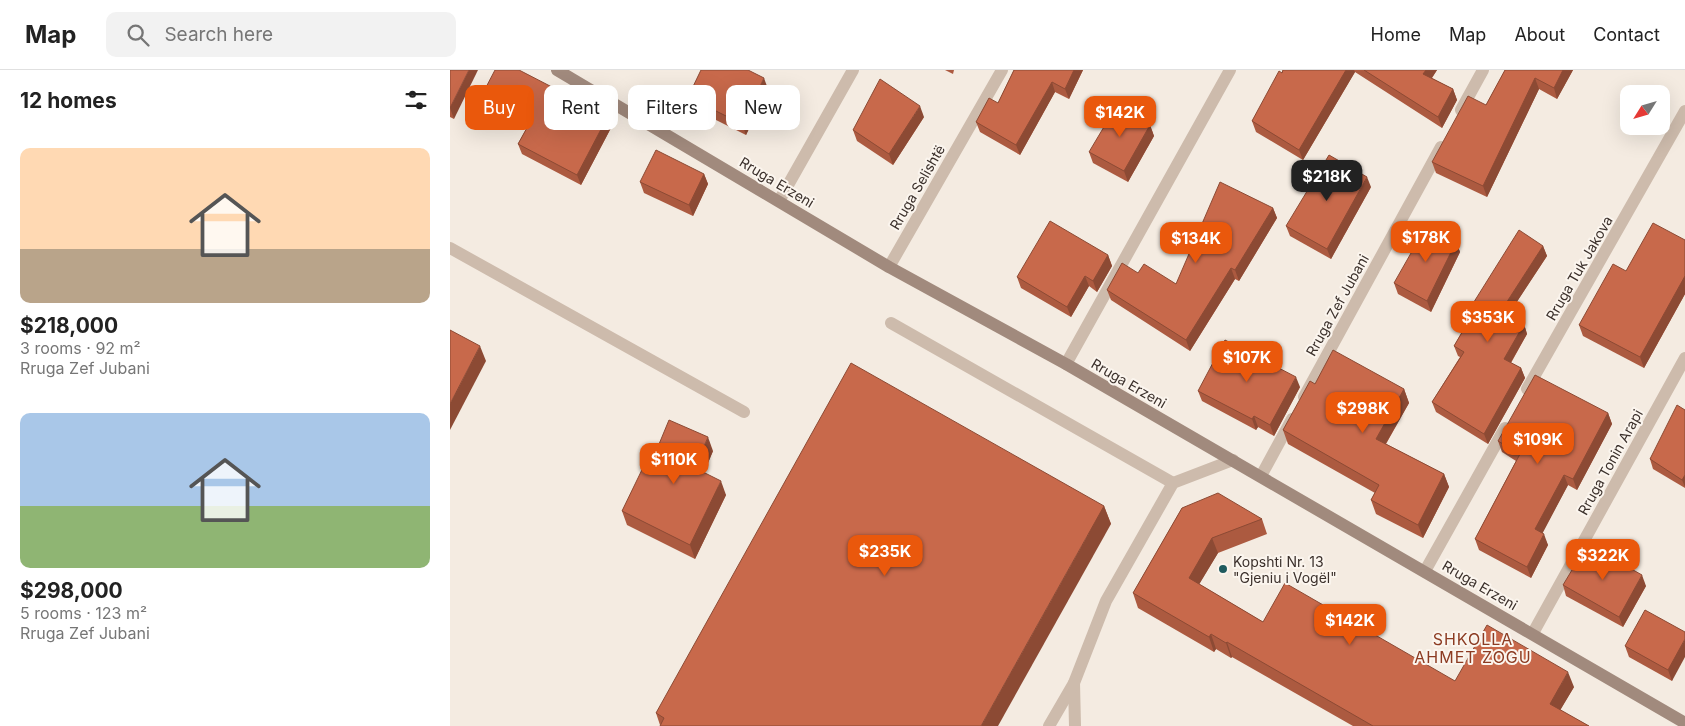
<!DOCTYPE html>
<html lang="en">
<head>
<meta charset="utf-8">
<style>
	:root { --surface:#fff; --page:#f2f2f2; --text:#222; --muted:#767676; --line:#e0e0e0; --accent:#ea580c }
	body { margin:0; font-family:Inter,sans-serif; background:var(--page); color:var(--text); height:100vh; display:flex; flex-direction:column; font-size:19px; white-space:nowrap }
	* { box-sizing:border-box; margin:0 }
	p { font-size:16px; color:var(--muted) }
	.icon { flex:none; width:28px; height:28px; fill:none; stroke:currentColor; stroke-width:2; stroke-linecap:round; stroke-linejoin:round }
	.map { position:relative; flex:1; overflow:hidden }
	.details { display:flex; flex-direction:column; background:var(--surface); width:450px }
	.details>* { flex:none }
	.top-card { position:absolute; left:15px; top:15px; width:475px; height:45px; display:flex; gap:10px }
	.needle { width:32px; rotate:233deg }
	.buttons { position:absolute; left:1170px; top:15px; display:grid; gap:10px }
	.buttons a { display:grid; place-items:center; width:50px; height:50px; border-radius:10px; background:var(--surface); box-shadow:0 5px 20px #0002; font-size:25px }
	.price { position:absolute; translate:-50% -42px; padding:0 11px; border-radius:10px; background:var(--accent); color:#fff; font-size:16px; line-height:32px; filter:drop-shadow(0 1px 2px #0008) }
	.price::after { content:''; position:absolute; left:50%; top:30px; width:15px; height:11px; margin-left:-8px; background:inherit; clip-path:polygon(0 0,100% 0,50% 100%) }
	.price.on { background:#222; color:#fff }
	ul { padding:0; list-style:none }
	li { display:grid; align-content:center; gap:10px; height:265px; padding:0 20px }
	li span { display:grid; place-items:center; height:155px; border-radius:10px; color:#555 }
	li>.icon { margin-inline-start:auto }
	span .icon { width:90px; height:90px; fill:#fffc; stroke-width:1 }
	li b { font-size:21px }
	h2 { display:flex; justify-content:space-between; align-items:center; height:60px; padding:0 20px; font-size:21px }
	.chip { padding:0 18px; border-radius:10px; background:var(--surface); box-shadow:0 5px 20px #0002; font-size:18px; line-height:45px }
	.chip.on { background:var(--accent); color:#fff }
	header { display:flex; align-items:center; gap:30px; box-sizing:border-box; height:70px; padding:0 25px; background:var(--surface); border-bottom:1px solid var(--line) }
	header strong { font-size:24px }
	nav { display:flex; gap:28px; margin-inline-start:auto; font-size:18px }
	.search { width:350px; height:45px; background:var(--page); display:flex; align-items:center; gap:12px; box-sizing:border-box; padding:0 18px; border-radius:10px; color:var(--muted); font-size:19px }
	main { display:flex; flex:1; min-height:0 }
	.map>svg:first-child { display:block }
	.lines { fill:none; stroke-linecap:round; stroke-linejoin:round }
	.lane { stroke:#cdbbac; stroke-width:12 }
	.street { stroke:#cdbbac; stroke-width:12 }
	.secondary { stroke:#a18a7d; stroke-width:12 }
	.wall { fill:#ac5a40 }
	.shaded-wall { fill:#8c4a34 }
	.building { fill:#c8694b; stroke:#8c4a34 }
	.poi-dot { fill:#1f5a5e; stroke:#fbf5ee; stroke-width:2 }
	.labels { text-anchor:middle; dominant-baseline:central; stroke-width:4; stroke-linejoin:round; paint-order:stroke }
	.street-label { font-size:14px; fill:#3b302b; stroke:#fbf5ee }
	.poi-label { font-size:14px; fill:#3b302b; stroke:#fbf5ee; text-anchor:start }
	.quarter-label { font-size:16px; letter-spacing:1px; fill:#8c3b22; stroke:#fbf5ee }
</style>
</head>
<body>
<header>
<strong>Map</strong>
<div class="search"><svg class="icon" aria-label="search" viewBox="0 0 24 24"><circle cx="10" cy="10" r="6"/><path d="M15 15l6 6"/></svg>Search here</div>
<nav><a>Home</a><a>Map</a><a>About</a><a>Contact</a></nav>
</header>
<main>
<section class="details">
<h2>12 homes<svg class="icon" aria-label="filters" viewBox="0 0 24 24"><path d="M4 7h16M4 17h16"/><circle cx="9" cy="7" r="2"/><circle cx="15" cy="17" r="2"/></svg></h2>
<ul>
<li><span style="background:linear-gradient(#ffd9b3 65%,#b9a48a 0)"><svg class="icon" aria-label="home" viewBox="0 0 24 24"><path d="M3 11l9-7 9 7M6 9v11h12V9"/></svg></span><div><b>$218,000</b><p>3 rooms · 92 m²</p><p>Rruga Zef Jubani</p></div></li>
<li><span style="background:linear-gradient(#a9c7e8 60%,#8fb573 0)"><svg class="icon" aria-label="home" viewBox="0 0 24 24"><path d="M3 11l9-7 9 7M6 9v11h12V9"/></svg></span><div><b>$298,000</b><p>5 rooms · 123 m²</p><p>Rruga Zef Jubani</p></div></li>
</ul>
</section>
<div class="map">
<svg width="1235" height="656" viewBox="0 0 1235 656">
	<rect width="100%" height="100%" fill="#f4ebe1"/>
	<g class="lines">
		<g class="lane">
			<path d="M441,253L723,413"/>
			<path d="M624,613L625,656"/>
			<path d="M599,656L624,613L656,531L723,413L783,390"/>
		</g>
		<g class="street">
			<path d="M1011,40L1033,0"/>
			<path d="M329,131L403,0"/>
			<path d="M0,178L294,342"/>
			<path d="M439,197L552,0"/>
			<path d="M616,294L780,0"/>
			<path d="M1077,319L1235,41"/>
			<path d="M854,327L991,77"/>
			<path d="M811,406L842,349"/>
			<path d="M975,501L1055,358"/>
			<path d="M1083,563L1235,288"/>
		</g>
		<path class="secondary" d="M107,0L439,197L616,294L1235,653"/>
	</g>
	<g class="wall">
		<path d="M0,0L4,49L0,47Z"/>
		<path d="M495,0H504L503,4Z"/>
		<path d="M564,0H633L619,29L605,22L570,85L530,62L526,52L548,33Z"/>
		<path d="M833,0H987L982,8L1003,19L1007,30L992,58L905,2L853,90L806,62L802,51Z"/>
		<path d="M1055,0H1123L1107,29L1089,19L1037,127L986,103L982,92L1036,35Z"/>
		<path d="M318,19L296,65L242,38L238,27Z"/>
		<path d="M33,23L158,46L162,56L131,115L72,84L68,74L79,54L37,33Z"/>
		<path d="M474,47L443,95L407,71L403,60Z"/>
		<path d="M700,55L704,66L678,112L643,93L639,82Z"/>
		<path d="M254,104L258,114L243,146L194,123L190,112Z"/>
		<path d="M921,117L881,189L840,166L836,156Z"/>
		<path d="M823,138L827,148L789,211L785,209L740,281L661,230L657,220L688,203L726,214Z"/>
		<path d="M1235,170V224L1194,298L1133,266L1129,255L1176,201Z"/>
		<path d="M1006,172L1010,182L981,242L948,224L944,213Z"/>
		<path d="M1093,176L1097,186L1058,245L1074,254L1077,264L1061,293L1071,298L1075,308L1038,374L986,342L982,332L1010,287L1008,286L1004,276L1014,258L1012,251Z"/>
		<path d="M658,185L662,196L647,222L639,216L621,247L571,218L567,207Z"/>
		<path d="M865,314L954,319L959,333L936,374L994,404L999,417L973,468L926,444L921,430L925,423L838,374L833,360Z"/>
		<path d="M850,317L824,366L808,357L806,360L752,331L748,321Z"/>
		<path d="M1235,340V418L1203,399L1200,389Z"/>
		<path d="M1158,343L1162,354L1127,420L1118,415L1092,463L1098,475L1081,508L1029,480L1025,469L1066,391L1052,382L1048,371Z"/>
		<path d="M207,379L263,381L254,402L276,425L245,489L177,455L172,441Z"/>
		<path d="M654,436L661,454L210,655L206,643Z"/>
		<path d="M732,438L812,449L817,464L768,483L749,514L813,552L1005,611L1124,617L1110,640L1139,656H903L782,587L781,588L766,579L764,582L688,538L683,523Z"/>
		<path d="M1138,488L1196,516L1173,557L1116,526L1113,515Z"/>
		<path d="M1235,562L1222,611L1179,587L1175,576Z"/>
	</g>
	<g class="shaded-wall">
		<path d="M19,0H28L4,49L0,38Z"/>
		<path d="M624,0H633L619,29L615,19Z"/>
		<path d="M896,0H904L905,2L853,90L849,80Z"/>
		<path d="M976,0H987L977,15L973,4Z"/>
		<path d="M1113,0H1123L1107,29L1104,18Z"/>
		<path d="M314,8L318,19L296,65L292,54Z"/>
		<path d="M1085,8L1089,19L1037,127L1033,116Z"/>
		<path d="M602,12L605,22L570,85L566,75Z"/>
		<path d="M1003,19L1007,30L992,58L988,47Z"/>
		<path d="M470,36L474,47L443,95L439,84Z"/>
		<path d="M158,46L162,56L131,115L127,105Z"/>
		<path d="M700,55L704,66L678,112L674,101Z"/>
		<path d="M254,104L258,114L243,146L239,135Z"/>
		<path d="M917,107L921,117L881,189L877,179Z"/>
		<path d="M823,138L827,148L789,211L785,200Z"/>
		<path d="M1006,172L1010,182L981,242L977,231Z"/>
		<path d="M1093,176L1097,186L1055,250L1051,241Z"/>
		<path d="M658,185L662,196L647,222L643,211Z"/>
		<path d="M781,198L785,209L740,281L736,270Z"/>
		<path d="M635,206L639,216L621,247L617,237Z"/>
		<path d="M1235,206V224L1194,298L1190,287Z"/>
		<path d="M1074,254L1077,264L1057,299L1054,289Z"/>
		<path d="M30,276L36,291L0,360V334Z"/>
		<path d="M1071,298L1075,308L1038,374L1034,364Z"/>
		<path d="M846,307L850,317L824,366L820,355Z"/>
		<path d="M954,319L959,333L931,382L926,369Z"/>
		<path d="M1158,343L1162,354L1127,420L1123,409Z"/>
		<path d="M804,346L808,357L806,360L802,349Z"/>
		<path d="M258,367L263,381L250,412L245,398Z"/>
		<path d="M994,404L999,417L973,468L968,455Z"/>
		<path d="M1114,405L1118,415L1089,470L1085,459Z"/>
		<path d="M1235,405V417L1232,410Z"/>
		<path d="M271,411L276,425L245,489L240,475Z"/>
		<path d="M654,436L661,454L548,656H531Z"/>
		<path d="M1094,464L1098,475L1081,508L1077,497Z"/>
		<path d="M762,468L768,483L744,523L739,508Z"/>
		<path d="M1192,505L1196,516L1173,557L1169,547Z"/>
		<path d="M761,564L766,579L764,582L759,567Z"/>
		<path d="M1235,569V587L1222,611L1218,600Z"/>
		<path d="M777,572L782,587L781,588L776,573Z"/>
		<path d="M1118,602L1124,617L1105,649L1100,634Z"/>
	</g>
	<g class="building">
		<path d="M0,0H19L0,38Z"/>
		<path d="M45,0H69L158,46L127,105L68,74L83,47L33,23Z"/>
		<path d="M251,0H298L314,8L292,54L238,27Z"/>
		<path d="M564,0H624L615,19L602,12L566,75L526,52L539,28L548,33Z"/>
		<path d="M833,0H896L849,80L802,51L829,1L832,3Z"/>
		<path d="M914,0H976L973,4L1003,19L988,47Z"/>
		<path d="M1055,0H1113L1104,18L1085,8L1033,116L982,92L1018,26L1036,35Z"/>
		<path d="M430,9L470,36L439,84L403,60Z"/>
		<path d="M667,35L700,55L674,101L639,82Z"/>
		<path d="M206,80L254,104L239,135L190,112Z"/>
		<path d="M879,85L917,107L877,179L836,156Z"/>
		<path d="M770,112L823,138L785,200L781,198L736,270L657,220L672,193L688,203L694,194L726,214Z"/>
		<path d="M600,151L658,185L643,211L635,206L617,237L567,207Z"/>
		<path d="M1203,153L1235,170V206L1190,287L1129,255L1163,194L1176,201Z"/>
		<path d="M977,155L1006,172L977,231L944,213Z"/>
		<path d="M1069,160L1093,176L1051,241L1074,254L1054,289L1071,298L1034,364L982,332L1014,282L1004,276L1017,254L1012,251Z"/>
		<path d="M0,260L30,276L0,334Z"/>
		<path d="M775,270L846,307L820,355L804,346L802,349L748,321Z"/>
		<path d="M883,280L954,319L926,369L994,404L968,455L921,430L929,415L833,360L860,311L865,314Z"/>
		<path d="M401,293L654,436L531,656H210L214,648L206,643Z"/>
		<path d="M1085,305L1158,343L1123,409L1114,405L1085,459L1094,464L1077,497L1025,469L1070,384L1048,371Z"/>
		<path d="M1227,335L1235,340V405L1232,410L1200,389Z"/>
		<path d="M219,350L258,367L245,398L271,411L240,475L172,441L203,377L207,379Z"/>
		<path d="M768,423L812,449L762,468L739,508L813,552L835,513L1005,611L1037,555L1118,602L1100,634L1139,656H923L777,572L776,573L761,564L759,567L683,523L732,438Z"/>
		<path d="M1144,478L1192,505L1169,547L1113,515L1131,485L1138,488Z"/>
		<path d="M1195,540L1235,562V569L1218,600L1175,576Z"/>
	</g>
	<circle class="poi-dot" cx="773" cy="499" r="5"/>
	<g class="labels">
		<g class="street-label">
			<text transform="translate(327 112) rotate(31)">Rruga Erzeni</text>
			<text transform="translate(467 117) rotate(-60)">Rruga Selishtë</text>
			<text transform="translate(1129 198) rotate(-60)">Rruga Tuk Jakova</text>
			<text transform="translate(887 235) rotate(-61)">Rruga Zef Jubani</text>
			<text transform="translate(679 313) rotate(30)">Rruga Erzeni</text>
			<text transform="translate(1160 392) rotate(-61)">Rruga Tonin Arapi</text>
			<text transform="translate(1030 515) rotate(30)">Rruga Erzeni</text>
		</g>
		<g class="poi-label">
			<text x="783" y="491">Kopshti Nr. 13<tspan x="783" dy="16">"Gjeniu i Vogël"</tspan></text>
		</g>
		<g class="quarter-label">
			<text x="1023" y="569">SHKOLLA<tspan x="1023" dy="18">AHMET ZOGU</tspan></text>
		</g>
	</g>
</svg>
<div class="buttons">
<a><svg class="needle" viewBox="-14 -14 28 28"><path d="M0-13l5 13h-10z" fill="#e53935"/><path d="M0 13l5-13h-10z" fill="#767676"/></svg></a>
</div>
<b class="price" style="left:670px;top:68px">$142K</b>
<b class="price on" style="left:877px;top:132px">$218K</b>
<b class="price" style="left:976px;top:193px">$178K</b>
<b class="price" style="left:746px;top:194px">$134K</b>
<b class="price" style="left:1038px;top:273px">$353K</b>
<b class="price" style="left:797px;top:313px">$107K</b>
<b class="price" style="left:913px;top:364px">$298K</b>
<b class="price" style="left:1088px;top:395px">$109K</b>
<b class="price" style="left:224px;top:415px">$110K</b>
<b class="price" style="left:435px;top:507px">$235K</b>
<b class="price" style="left:1153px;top:511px">$322K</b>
<b class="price" style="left:900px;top:576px">$142K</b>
<div class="top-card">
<a class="chip on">Buy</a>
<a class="chip">Rent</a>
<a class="chip">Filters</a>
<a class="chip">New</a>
</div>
</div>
</main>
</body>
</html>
